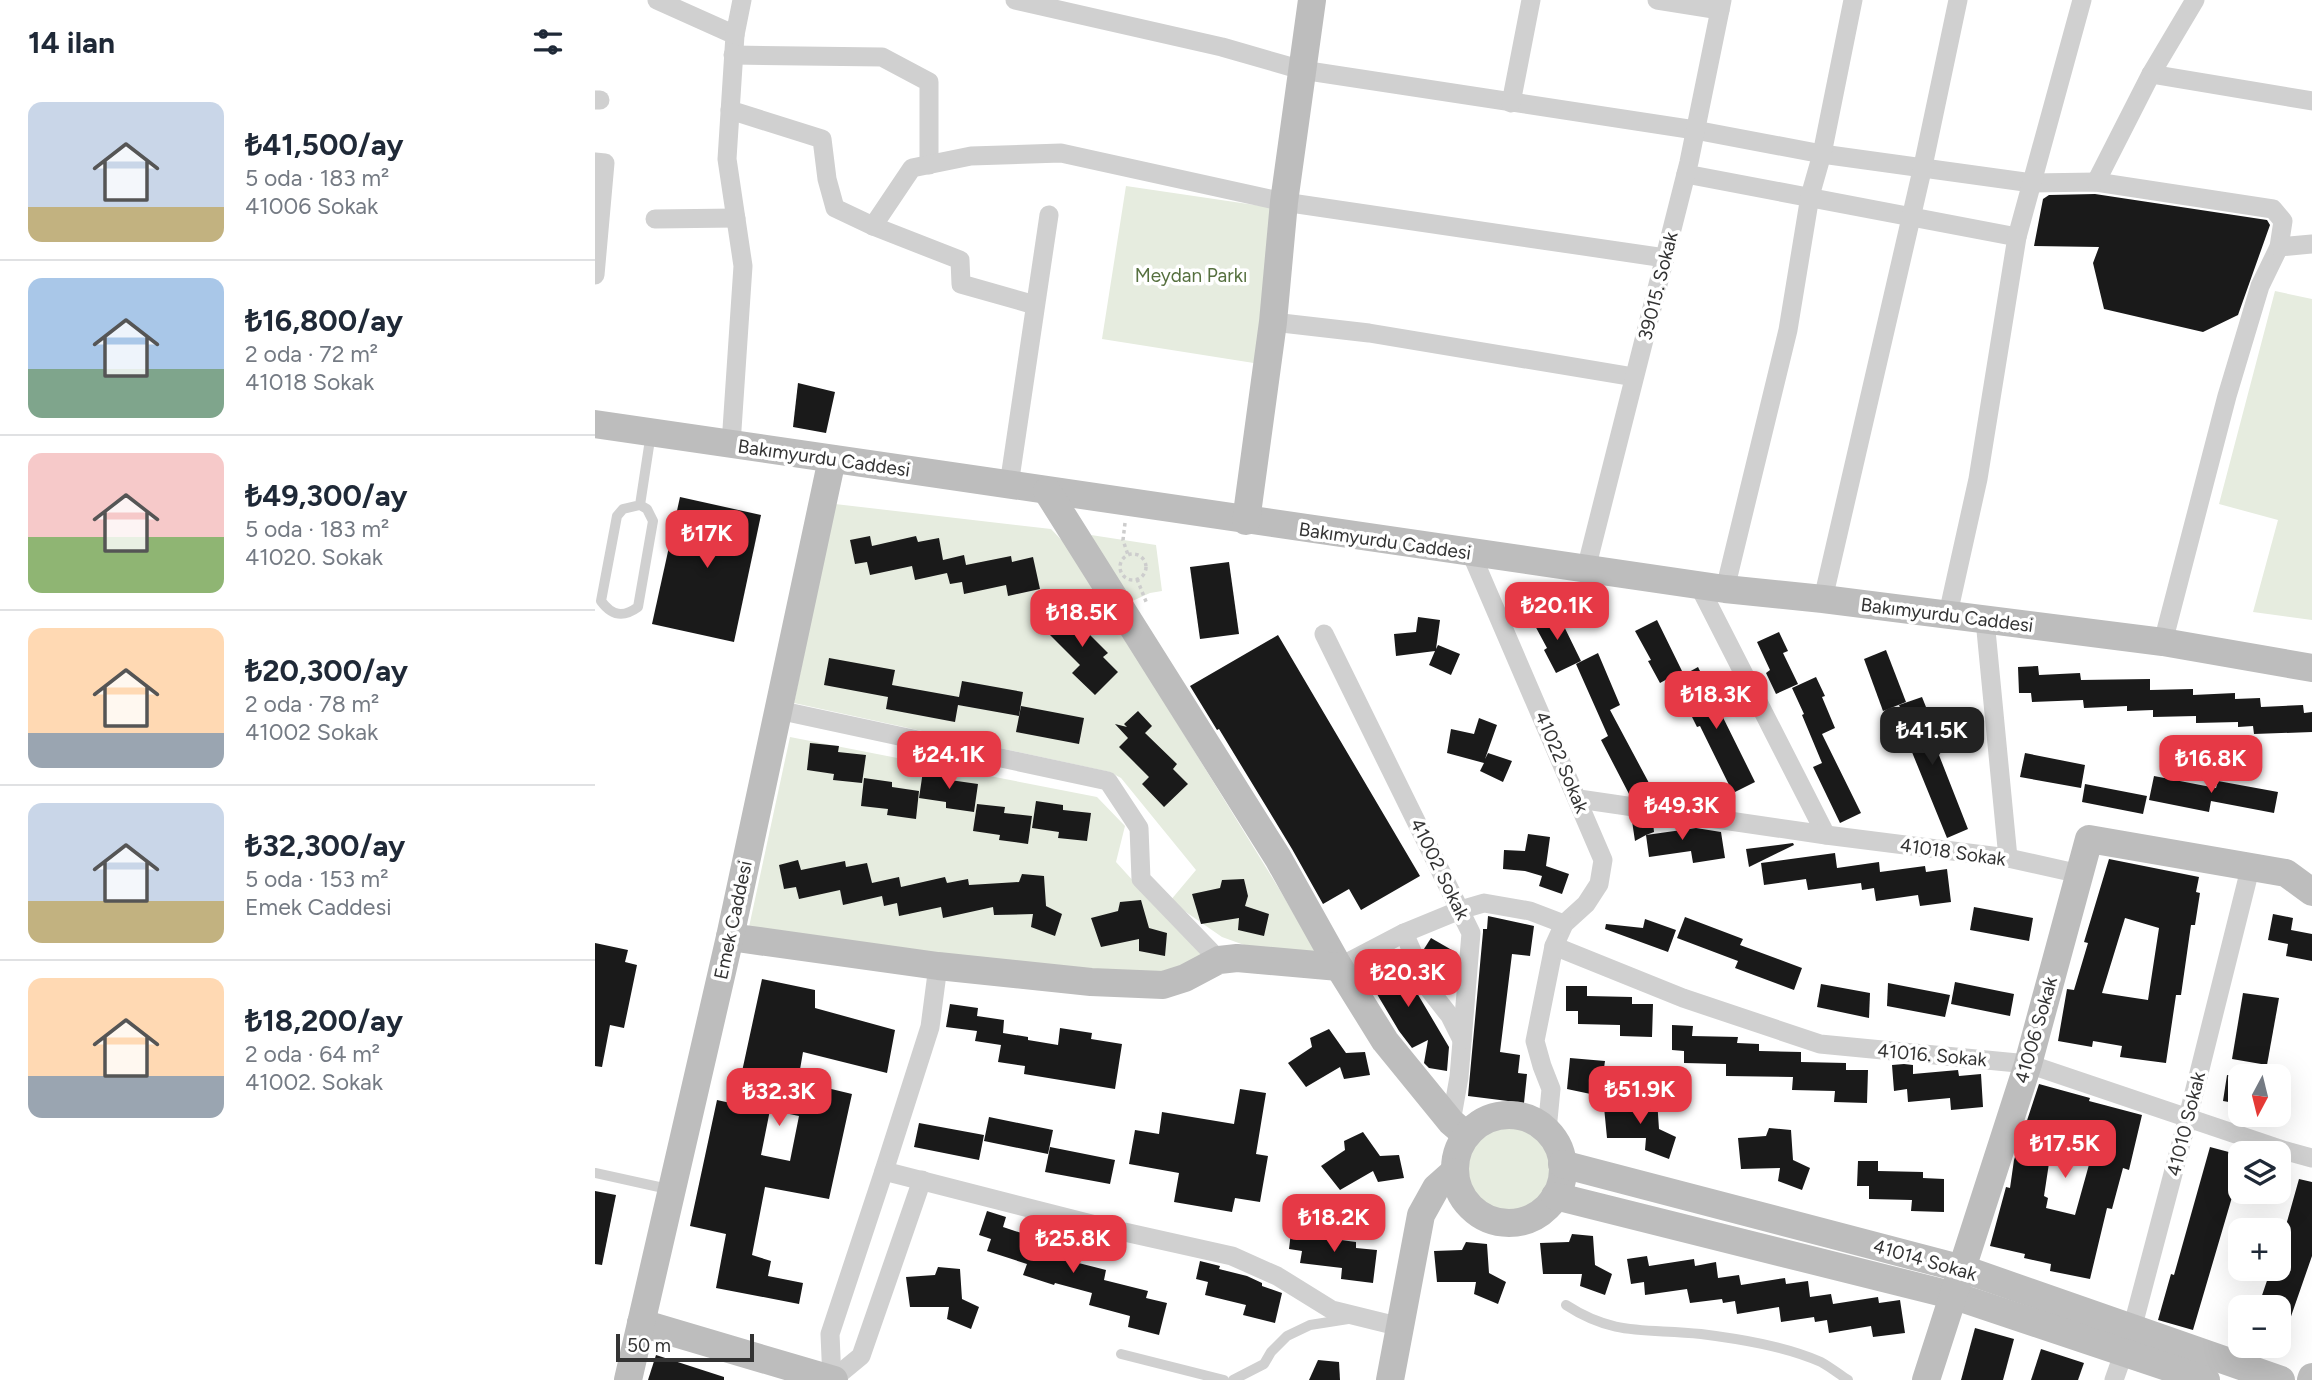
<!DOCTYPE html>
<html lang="tr">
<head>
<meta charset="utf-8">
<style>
	:root { --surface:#fff; --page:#f2f2f3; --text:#1f2937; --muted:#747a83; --line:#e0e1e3; --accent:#e63946 }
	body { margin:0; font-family:Figtree,sans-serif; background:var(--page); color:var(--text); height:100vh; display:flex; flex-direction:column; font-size:26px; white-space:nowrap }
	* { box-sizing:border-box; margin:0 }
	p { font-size:23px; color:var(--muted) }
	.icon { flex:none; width:38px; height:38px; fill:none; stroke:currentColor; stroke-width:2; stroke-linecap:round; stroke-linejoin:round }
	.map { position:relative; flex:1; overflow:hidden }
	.sheet { display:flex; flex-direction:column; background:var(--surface); width:595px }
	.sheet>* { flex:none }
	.needle { width:46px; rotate:187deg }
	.buttons { position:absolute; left:1633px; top:1064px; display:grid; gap:14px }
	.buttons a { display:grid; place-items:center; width:63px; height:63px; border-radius:14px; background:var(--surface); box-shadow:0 7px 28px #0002; font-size:35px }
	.scale { position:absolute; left:21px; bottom:18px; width:138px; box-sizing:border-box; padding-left:7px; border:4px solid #333; border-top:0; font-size:19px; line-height:24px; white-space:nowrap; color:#333; -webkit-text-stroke:5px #fff; paint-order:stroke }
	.price { position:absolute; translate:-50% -60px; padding:0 16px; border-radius:14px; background:var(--accent); color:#fff; font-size:23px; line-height:46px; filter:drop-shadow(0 2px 4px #0008) }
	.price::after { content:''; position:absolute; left:50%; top:42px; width:21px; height:16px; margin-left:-10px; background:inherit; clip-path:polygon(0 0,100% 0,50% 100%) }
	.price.active { background:#222; color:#fff }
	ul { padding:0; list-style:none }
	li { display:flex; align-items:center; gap:21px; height:175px; padding:0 28px }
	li+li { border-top:2px solid var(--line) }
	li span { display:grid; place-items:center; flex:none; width:196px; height:140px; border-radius:14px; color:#555 }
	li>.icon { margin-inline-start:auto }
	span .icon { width:84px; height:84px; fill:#fffc; stroke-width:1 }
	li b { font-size:30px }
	h2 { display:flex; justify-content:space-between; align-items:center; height:84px; padding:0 28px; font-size:30px }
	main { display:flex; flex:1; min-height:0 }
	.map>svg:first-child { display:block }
	.green { fill:#e6ecdf }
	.building { fill:#1a1a1a; fill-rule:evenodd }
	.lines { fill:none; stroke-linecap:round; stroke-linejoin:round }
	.path { stroke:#cdcdcd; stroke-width:3.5; stroke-dasharray:3.5 3.5; stroke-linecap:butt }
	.lane { stroke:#d0d0d0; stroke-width:10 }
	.street { stroke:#d0d0d0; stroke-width:19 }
	.secondary { stroke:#bdbdbd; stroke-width:28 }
	.labels { text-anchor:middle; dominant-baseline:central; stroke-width:7; stroke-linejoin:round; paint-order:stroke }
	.park-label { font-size:19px; fill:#56703f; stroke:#fff }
	.street-label { font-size:19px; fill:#333; stroke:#fff }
</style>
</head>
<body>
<main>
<section class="sheet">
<h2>14 ilan<svg class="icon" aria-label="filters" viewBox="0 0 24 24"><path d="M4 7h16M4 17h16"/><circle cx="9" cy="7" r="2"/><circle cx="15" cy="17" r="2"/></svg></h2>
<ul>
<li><span style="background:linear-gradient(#c9d6e8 75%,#c2b280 0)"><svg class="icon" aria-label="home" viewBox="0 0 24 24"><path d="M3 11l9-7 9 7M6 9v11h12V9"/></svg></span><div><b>₺41,500/ay</b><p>5 oda · 183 m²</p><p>41006 Sokak</p></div></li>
<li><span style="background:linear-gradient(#a9c7e8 65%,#7fa58c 0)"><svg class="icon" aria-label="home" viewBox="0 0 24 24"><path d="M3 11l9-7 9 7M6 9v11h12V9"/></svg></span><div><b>₺16,800/ay</b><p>2 oda · 72 m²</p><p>41018 Sokak</p></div></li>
<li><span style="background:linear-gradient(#f6c9c9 60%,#8fb573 0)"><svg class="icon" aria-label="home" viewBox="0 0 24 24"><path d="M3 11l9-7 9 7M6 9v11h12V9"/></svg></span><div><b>₺49,300/ay</b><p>5 oda · 183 m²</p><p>41020. Sokak</p></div></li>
<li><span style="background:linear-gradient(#ffd9b3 75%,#9aa5b1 0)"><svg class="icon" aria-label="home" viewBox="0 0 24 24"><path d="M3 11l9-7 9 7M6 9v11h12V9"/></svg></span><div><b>₺20,300/ay</b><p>2 oda · 78 m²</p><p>41002 Sokak</p></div></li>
<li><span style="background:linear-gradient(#c9d6e8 70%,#c2b280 0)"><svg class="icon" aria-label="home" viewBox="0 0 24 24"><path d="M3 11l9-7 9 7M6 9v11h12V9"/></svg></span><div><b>₺32,300/ay</b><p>5 oda · 153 m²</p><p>Emek Caddesi</p></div></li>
<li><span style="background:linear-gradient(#ffd9b3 70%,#9aa5b1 0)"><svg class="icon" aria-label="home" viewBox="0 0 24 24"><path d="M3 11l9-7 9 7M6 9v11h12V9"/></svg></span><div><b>₺18,200/ay</b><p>2 oda · 64 m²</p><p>41002. Sokak</p></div></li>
</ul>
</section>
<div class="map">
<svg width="1717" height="1380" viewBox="0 0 1717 1380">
	<rect width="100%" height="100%" fill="#fff"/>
	<g class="green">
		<path d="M531,186L680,208L665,364L507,339Z"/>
		<path d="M1680,291L1717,299V620L1658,612L1683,520L1624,504Z"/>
		<path d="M240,504L456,529L475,549L686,892L728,964L680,956L627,937L575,901L601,870L526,778L515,772L199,703Z"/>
		<path d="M496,535L561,545L567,591L555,593L535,602Z"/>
		<path d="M195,737L502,797L530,826L521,862L570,916L616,958L604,968L501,978L154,927Z"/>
		<circle cx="912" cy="1168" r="43"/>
	</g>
	<g class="building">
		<path d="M1500,194L1672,220L1675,225L1643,315L1608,332L1509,309L1498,263L1504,247L1439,246L1448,199L1454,195Z"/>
		<path d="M203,383L240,392L231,433L198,427Z"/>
		<path d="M85,497L166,515L139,642L57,624Z"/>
		<path d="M275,536L277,546L321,536L323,542L344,538L348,560L369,555L371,565L416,556L417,562L438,557L445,589L413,596L411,585L369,594L367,582L355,584L352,573L320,580L317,566L275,575L272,562L260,564L255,540Z"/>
		<path d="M634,562L644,634L605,639L595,567Z"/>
		<path d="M473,599L488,614L481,621L513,653L508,657L523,672L500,695L477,673L485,665L455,635L464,626L455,617Z"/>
		<path d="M961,610L986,661L961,673L949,650L952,648L938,622Z"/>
		<path d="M823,617L845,620L841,649L843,645L865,654L856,675L834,665L840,651L801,656L799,634L821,632Z"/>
		<path d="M1062,620L1087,671L1065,683L1053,661L1056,660L1040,631Z"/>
		<path d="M1184,632L1193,651L1188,653L1203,684L1181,694L1171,673L1175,670L1162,642Z"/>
		<path d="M683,635L825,876L766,910L754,889L728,904L697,849L624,729L622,730L595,686Z"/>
		<path d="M1291,650L1311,702L1288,711L1269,659Z"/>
		<path d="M1003,653L1025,705L1015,710L1054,783L1034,794L1006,740L1013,736L981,664Z"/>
		<path d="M234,658L300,670L297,685L364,697L367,681L428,692L424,716L363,705L360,722L291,709L293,697L229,685Z"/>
		<path d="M1443,666L1444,675L1485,673L1486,680L1555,679V690L1598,689V695L1640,693V699L1665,698L1666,707L1708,705L1709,713L1717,712V732L1659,734L1658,726L1643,727V722L1601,723V716L1558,717V710L1532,711V706L1489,708L1488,700L1437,702L1436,693H1424L1423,667Z"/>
		<path d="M1103,667L1160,782L1138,793L1105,726L1102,727L1091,705L1096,703L1083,678Z"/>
		<path d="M1221,677L1230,696L1227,697L1240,728L1227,734L1266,813L1245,823L1218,767L1227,763L1207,715L1209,714L1197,688Z"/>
		<path d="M1327,697L1335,717L1331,718L1343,749L1342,750L1373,829L1352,838L1310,735L1316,733L1304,705Z"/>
		<path d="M426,706L489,718L484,744L421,732Z"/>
		<path d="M543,711L557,726L550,733L582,764L578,769L593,784L569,807L547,784L554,777L524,747L533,738L520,724L532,727L529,724Z"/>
		<path d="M884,718L902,725L890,759L893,753L917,761L908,782L885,771L889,763L852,753L856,729L879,734Z"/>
		<path d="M215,743L244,746L243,752L271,755L267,783L238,780L239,774L212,770Z"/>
		<path d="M1430,753L1490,765L1486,788L1425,777Z"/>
		<path d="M328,771L356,775L355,780L383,784L379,812L351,808V802L324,798Z"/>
		<path d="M1559,776L1621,788L1623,781L1683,792L1679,813L1616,801L1614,812L1554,800Z"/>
		<path d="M269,778L297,782V787L324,791L321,819L292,815L293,809L266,806Z"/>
		<path d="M1490,784L1552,796L1548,814L1487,802Z"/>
		<path d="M441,801L468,805V810L496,813L492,841L463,838L464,832L437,828Z"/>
		<path d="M382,804L410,807L409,813L437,816L433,844L404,840L405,835L378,831Z"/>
		<path d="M1043,820L1058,822L1059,832L1051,835L1101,828L1126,832L1130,858L1098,863L1096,851L1054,857L1051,835L1040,841L1037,821Z"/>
		<path d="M933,834L955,837L951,866L974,874L967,894L944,886L947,876L930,871L908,869L909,850L930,851Z"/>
		<path d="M1198,843L1199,845L1154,867L1151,849Z"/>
		<path d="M1240,853L1242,868L1284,862L1285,872L1330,866L1331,872L1352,869L1356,902L1325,906L1323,895L1281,901L1279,888L1267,890L1266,883L1213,890L1211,879L1169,885L1166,863Z"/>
		<path d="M1514,859L1604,877L1601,892L1605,893L1600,925H1596L1586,995H1581L1571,1063L1525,1057L1527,1046L1498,1041L1497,1047L1463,1041L1472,989L1479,990L1493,943L1489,942ZM1530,918L1564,928L1553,1000L1507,993Z"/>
		<path d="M203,860L206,870L250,861L251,867L272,863L277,883L304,877L306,887L350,877L352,883L373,879L374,885L424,882L427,874L449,876L451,906L467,914L460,936L436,927L438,914L399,915L398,907L348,918L346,907L304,916L302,903L289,906L287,896L248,905L245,890L204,899L201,887L189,889L184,865Z"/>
		<path d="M649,879L653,896L650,906L674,914L669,936L643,930L644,918L606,924L597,894L625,888L627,880Z"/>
		<path d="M546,900L554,928L572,933L570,956L544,951V939L506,947L496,918L523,911L525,902Z"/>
		<path d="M1379,907L1438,918L1434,941L1375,930Z"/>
		<path d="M1678,914L1698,918L1696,930L1717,934V961L1691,956L1693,944L1673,940Z"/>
		<path d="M893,916L939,926L935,956L917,954L905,1052L925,1055L923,1073L932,1074L929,1103L873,1096L888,932V929H892Z"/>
		<path d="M1090,917L1148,939L1145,945L1207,968L1199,990L1140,968L1143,961L1082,938Z"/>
		<path d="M1050,919L1081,930L1073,952L1010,929L1011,924L1048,928Z"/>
		<path d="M836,938L862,953L861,960L846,985L829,949Z"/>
		<path d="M0,943L33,950L30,962L42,965L29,1028L15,1025L7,1067L0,1066Z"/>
		<path d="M800,951L822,993L854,1047L852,1071L834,1068L829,1063L833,1040L817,1048L804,1031L767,969Z"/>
		<path d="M167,979L220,990V1008L300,1030L292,1073L208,1052L203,1081L257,1094L234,1199L170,1187L157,1255L176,1261L173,1276L208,1283L204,1304L121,1288L131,1234L95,1226L122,1100L140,1104ZM175,1110L204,1116L195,1161L166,1155Z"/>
		<path d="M1360,982L1419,994L1415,1016L1356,1004Z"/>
		<path d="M1293,983L1355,995L1350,1017L1292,1006Z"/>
		<path d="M1226,984L1275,993L1274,1018L1222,1007Z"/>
		<path d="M971,986H992V996L1037,997V1004H1058L1057,1037L1025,1036V1025L983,1024V1011H971Z"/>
		<path d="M1648,993L1684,998L1672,1065L1637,1059Z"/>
		<path d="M355,1004L383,1008L382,1016L409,1020L408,1033L433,1037V1040L463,1045L465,1028L497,1033L496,1039L527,1044L520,1089L429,1074L430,1066L403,1062L406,1045L380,1041L382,1031L351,1027Z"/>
		<path d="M1077,1025L1098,1026L1097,1036L1143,1037L1142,1043L1164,1044V1051L1206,1052V1062L1251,1063V1070H1273L1272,1103L1239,1102L1240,1091L1197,1090L1198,1077L1131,1076V1064L1089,1063V1051L1077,1050Z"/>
		<path d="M734,1029L751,1053L770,1052L775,1075L749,1079L745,1067L711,1087L693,1063L717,1047L715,1038Z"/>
		<path d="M975,1058L1010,1061L1005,1096L972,1089Z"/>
		<path d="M1309,1064L1318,1065V1074L1363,1070L1364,1076L1386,1074L1388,1107L1356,1110L1355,1098L1313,1102L1312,1089L1299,1091L1297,1065Z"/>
		<path d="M1632,1075L1645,1077V1104L1628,1101Z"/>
		<path d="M1444,1084L1495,1098L1494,1101L1547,1115L1534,1170L1528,1168L1517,1209L1512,1208L1495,1279L1455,1271L1456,1264L1429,1258L1430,1254L1395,1246L1411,1187L1415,1188L1419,1160ZM1458,1137L1492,1146L1489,1159L1495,1161L1480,1215L1451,1208L1453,1198L1449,1196Z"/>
		<path d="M645,1089L671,1093L661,1154L673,1156L665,1202L640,1198L637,1212L579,1202L584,1173L534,1164L540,1130L564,1134L567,1112L639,1124Z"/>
		<path d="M1041,1097L1062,1099L1064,1129L1081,1137L1074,1159L1050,1150L1051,1138H1012L1009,1107L1037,1106Z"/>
		<path d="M394,1117L458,1130L453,1154L389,1141Z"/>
		<path d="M324,1123L389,1135L384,1160L319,1147Z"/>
		<path d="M1174,1128L1196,1130L1198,1160L1215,1168L1207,1190L1183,1181L1185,1168L1146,1169L1143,1138L1171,1136Z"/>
		<path d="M768,1132L785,1156L804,1155L809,1178L783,1182L778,1171L745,1190L726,1166L750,1150L749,1141Z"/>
		<path d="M455,1147L520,1160L515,1184L450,1172Z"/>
		<path d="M1615,1147L1645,1155V1170L1598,1330L1563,1320L1576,1274L1579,1275Z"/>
		<path d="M1263,1161H1283V1171L1328,1172V1178L1349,1179V1212L1316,1211L1317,1200L1274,1199V1186H1262Z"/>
		<path d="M1704,1179L1717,1182V1256L1686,1345H1684V1307H1663L1676,1269H1684V1242L1686,1243Z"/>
		<path d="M0,1191L21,1195L7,1265L0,1264Z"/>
		<path d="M392,1211L411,1217L408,1227L451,1241L449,1247L469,1254L468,1259L511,1270L509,1280L553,1291L551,1298L572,1303L564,1335L533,1327L535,1316L494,1305L497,1293L460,1283L459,1285L428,1275L432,1264L392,1251L396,1239L384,1235Z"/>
		<path d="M697,1224L717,1226L716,1236L761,1242V1248L782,1250L778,1283L746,1279L747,1268L705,1263L707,1251L694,1249Z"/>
		<path d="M977,1234L998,1236L1000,1265L1017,1274L1010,1295L985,1286L987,1274H948L945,1243L974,1242Z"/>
		<path d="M871,1242L892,1244L894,1273L911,1282L903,1304L879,1294L881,1282H842L839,1251L867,1250Z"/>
		<path d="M1052,1256L1054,1266L1099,1259L1100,1266L1121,1262L1123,1278L1144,1275L1146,1285L1190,1278L1191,1284L1213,1281L1215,1297L1236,1294L1238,1304L1283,1297L1284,1303L1305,1300L1310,1333L1278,1337L1276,1326L1234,1333L1232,1320L1220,1322L1219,1317L1186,1322L1184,1307L1142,1314L1140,1301L1128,1303L1127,1299L1095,1303L1092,1289L1050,1295L1049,1282L1036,1284L1032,1259Z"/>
		<path d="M605,1261L625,1266L624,1269L652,1276L667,1283V1286L687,1293L680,1323L648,1315L651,1305L610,1295L613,1282L601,1279Z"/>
		<path d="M343,1267L365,1269L367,1299L384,1307L376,1329L352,1319L354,1307H315L311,1277L340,1275Z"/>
		<path d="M1380,1328L1419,1339L1408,1380H1366Z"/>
		<path d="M1446,1349L1489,1363L1483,1380H1436Z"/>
		<path d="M61,1355L129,1377V1380H53Z"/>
		<path d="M723,1360L744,1362L745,1380H714Z"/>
	</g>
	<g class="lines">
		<g class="path">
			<path d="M530,523L528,540L533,555"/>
			<circle cx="538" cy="567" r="13"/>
			<path d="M542,579L552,604"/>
		</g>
		<g class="lane">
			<path d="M45,505L52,509L58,521L43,607C28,618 17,616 6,601L22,516L28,509L45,505L56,433"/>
			<path d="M0,1173L73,1189"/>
			<path d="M971,1305C1020,1337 1053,1328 1106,1334C1145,1339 1189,1346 1226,1362C1235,1367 1244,1374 1253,1380"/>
			<path d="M526,1354L629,1380"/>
			<path d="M638,1380L669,1364L676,1352L692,1336L715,1325L753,1319"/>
		</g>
		<g class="street">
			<path d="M62,0L140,35L132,159L148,266L136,444"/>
			<path d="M420,0L627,47L707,70L1100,130L1227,154L1437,183L1501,182L1678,209L1688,221L1684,247L1665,286L1632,396L1568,642"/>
			<path d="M1062,0L1125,10"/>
			<path d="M140,35L147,0"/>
			<path d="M138,55L287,57L334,82V165"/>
			<path d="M1556,74L1717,101"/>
			<path d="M0,100H5"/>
			<path d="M916,103L936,0"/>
			<path d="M135,110L227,139L232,179L240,208L278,226L365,260L366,284L440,305"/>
			<path d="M0,162L10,163L0,275"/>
			<path d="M1091,174L1422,237"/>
			<path d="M1501,182L1556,74L1600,0"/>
			<path d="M60,219L141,218"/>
			<path d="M278,226L317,168L376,156L466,153L689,202L1070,258"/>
			<path d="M1684,247L1717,244"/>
			<path d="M678,322L774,333L1039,377"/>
			<path d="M414,485L454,215"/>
			<path d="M876,553L1008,860L1004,884L991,904L969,924L959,946L940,1041L947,1066L956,1089L952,1130"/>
			<path d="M991,569L1094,162L1127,0"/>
			<path d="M1104,586L1231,835"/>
			<path d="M1130,589L1193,330L1215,196L1227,154L1258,0"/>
			<path d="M1228,599L1328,166L1363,0"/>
			<path d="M1353,614L1383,479L1422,237L1487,0"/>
			<path d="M1390,620L1413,858"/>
			<path d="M729,634L876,933L864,1077L856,1122"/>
			<path d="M183,710L513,781L544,828L546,879L624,960"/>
			<path d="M984,799L1231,835L1413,858L1485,874"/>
			<path d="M809,933L833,988L855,1016L867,1040"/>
			<path d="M959,946L1088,998L1225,1044L1433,1064L1691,1151L1717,1158"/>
			<path d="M744,967L809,933L865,910L889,903L935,911L969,924"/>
			<path d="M289,1171L335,1027L343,966"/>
			<path d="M238,1379L266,1356L327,1180"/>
			<path d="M237,1380L235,1334L289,1171L516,1229L637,1256L682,1276L737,1310L806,1327"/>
			<path d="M1519,1380L1537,1329L1593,1117L1656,865"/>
		</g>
		<g class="secondary">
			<path d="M0,424L1130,589L1228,599L1568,642L1717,668"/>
			<path d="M452,491L683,858L744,967L790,1041L856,1122L871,1135"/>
			<path d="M651,521L678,322L689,202L717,0"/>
			<path d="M135,937L343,966L496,982L568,985L590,978L624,960L642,958L744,967"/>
			<circle cx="914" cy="1169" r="54"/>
			<path d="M967,1164L1368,1269L1686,1380"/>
			<path d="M960,1196L1360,1296L1611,1380"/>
			<path d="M46,1323L239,1380"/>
			<path d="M33,1380L135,937L237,459"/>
			<path d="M795,1380L826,1215L841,1188L859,1172"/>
			<path d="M1331,1380L1433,1064L1494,839L1691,873L1717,892"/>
			<path d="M1716,1380L1717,1377"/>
		</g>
	</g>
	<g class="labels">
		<g class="park-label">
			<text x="596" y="275">Meydan Parkı</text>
		</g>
		<g class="street-label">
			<text transform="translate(1063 286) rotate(-76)">39015. Sokak</text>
			<text transform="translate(229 458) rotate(8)">Bakımyurdu Caddesi</text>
			<text transform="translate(790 541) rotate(8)">Bakımyurdu Caddesi</text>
			<text transform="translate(1352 615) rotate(7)">Bakımyurdu Caddesi</text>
			<text transform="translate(967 762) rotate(67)">41022 Sokak</text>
			<text transform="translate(1358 852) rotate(8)">41018 Sokak</text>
			<text transform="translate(845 869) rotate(64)">41002 Sokak</text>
			<text transform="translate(138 920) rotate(-78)">Emek Caddesi</text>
			<text transform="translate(1441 1030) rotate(-74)">41006 Sokak</text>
			<text transform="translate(1337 1055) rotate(5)">41016. Sokak</text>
			<text transform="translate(1591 1124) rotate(-76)">41010 Sokak</text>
			<text transform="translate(1330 1260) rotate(16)">41014 Sokak</text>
		</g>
	</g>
</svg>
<div class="buttons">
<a><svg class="needle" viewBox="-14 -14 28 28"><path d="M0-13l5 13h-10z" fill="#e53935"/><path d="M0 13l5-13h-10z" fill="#747a83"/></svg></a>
<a><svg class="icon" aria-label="layers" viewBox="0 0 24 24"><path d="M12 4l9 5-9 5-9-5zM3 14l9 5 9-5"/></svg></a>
<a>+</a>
<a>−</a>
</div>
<div class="scale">50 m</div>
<b class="price" style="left:112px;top:570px">₺17K</b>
<b class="price" style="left:962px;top:642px">₺20.1K</b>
<b class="price" style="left:487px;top:649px">₺18.5K</b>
<b class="price" style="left:1121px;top:731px">₺18.3K</b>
<b class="price active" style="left:1337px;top:767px">₺41.5K</b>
<b class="price" style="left:354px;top:791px">₺24.1K</b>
<b class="price" style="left:1616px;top:795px">₺16.8K</b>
<b class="price" style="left:1087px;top:842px">₺49.3K</b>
<b class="price" style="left:813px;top:1009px">₺20.3K</b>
<b class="price" style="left:1045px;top:1126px">₺51.9K</b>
<b class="price" style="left:184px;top:1128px">₺32.3K</b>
<b class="price" style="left:1470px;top:1180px">₺17.5K</b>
<b class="price" style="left:739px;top:1254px">₺18.2K</b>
<b class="price" style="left:478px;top:1275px">₺25.8K</b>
</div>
</main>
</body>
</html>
